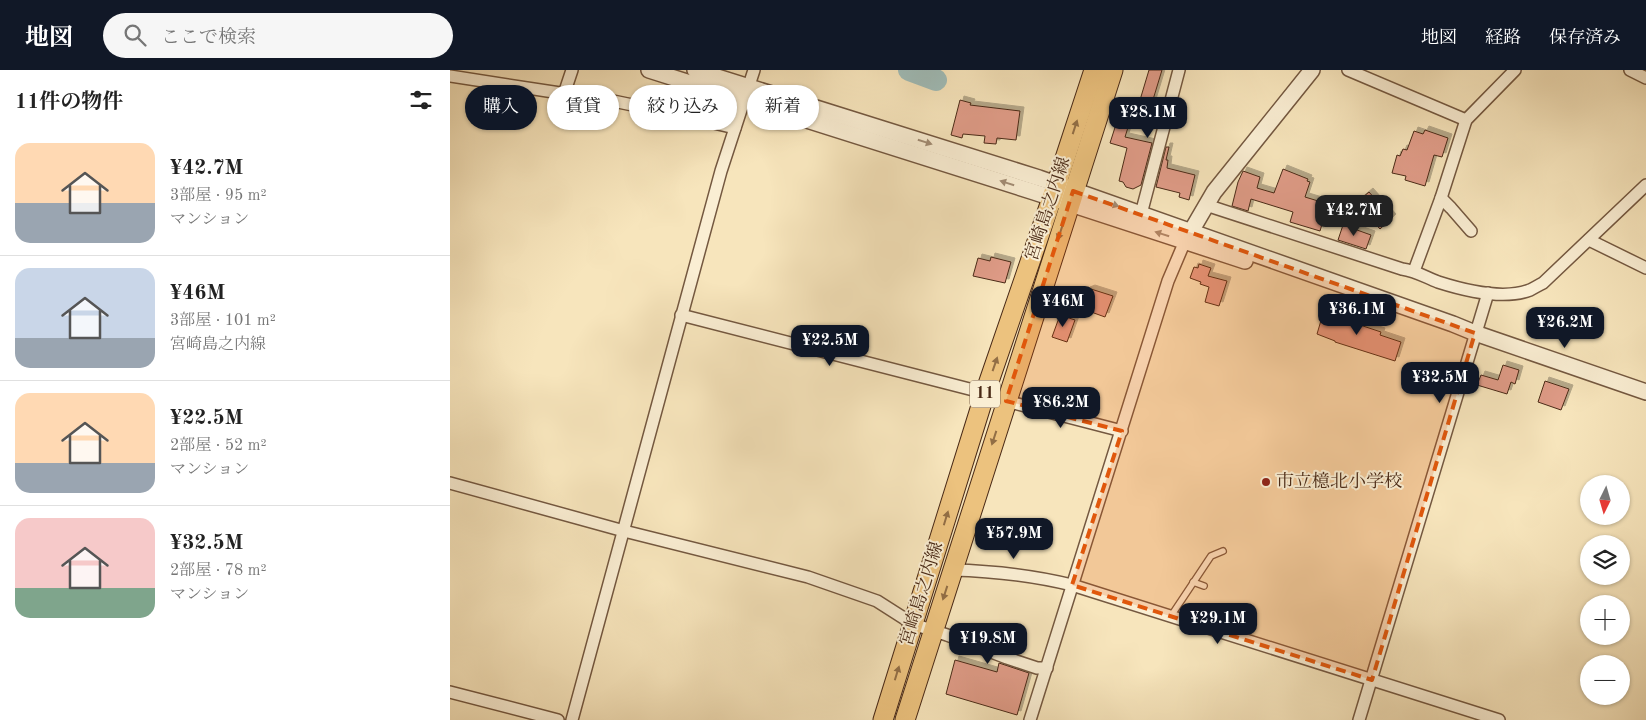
<!DOCTYPE html>
<html lang="ja">
<head>
<meta charset="utf-8">
<style>
	:root { --surface:#fff; --page:#f6f6f6; --text:#222; --muted:#767676; --line:#e0e0e0; --accent:#111827 }
	body { margin:0; font-family:"Old Standard TT","Noto Serif JP",serif; background:var(--page); color:var(--text); height:100vh; display:flex; flex-direction:column; font-size:19px; white-space:nowrap }
	* { box-sizing:border-box; margin:0 }
	p { font-size:16px; color:var(--muted) }
	.icon { flex:none; width:28px; height:28px; fill:none; stroke:currentColor; stroke-width:2; stroke-linecap:round; stroke-linejoin:round }
	.map { position:relative; flex:1; overflow:hidden }
	.panel { display:flex; flex-direction:column; background:var(--surface); width:450px }
	.panel>* { flex:none }
	.top-card { position:absolute; left:15px; top:15px; width:475px; height:45px; display:flex; gap:10px }
	.needle { width:32px; rotate:185deg }
	.fabs { position:absolute; left:1130px; top:405px; display:grid; gap:10px }
	.fabs a { display:grid; place-items:center; width:50px; height:50px; border-radius:50%; background:var(--surface); box-shadow:0 1px 4px #0004; font-size:25px }
	.price { position:absolute; translate:-50% -42px; padding:0 11px; border-radius:10px; background:var(--accent); color:#fff; font-size:16px; line-height:32px; filter:drop-shadow(0 1px 2px #0008) }
	.price::after { content:''; position:absolute; left:50%; top:30px; width:15px; height:11px; margin-left:-8px; background:inherit; clip-path:polygon(0 0,100% 0,50% 100%) }
	.price.active { background:#222; color:#fff }
	ul { padding:0; list-style:none }
	li { display:flex; align-items:center; gap:15px; height:125px; padding:0 15px }
	li+li { border-top:1px solid var(--line) }
	li span { display:grid; place-items:center; flex:none; width:140px; height:100px; border-radius:15px; color:#555 }
	li>.icon { margin-inline-start:auto }
	span .icon { width:60px; height:60px; fill:#fffc; stroke-width:1 }
	li b { font-size:21px }
	h2 { display:flex; justify-content:space-between; align-items:center; height:60px; padding:0 15px; font-size:21px }
	.chip { padding:0 18px; border-radius:22px; background:var(--surface); box-shadow:0 1px 4px #0004; font-size:18px; line-height:45px }
	.chip.active { background:var(--accent); color:#fff }
	header { display:flex; align-items:center; gap:30px; box-sizing:border-box; height:70px; padding:0 25px; background:var(--accent); color:#fff }
	header strong { font-size:24px }
	nav { display:flex; gap:28px; margin-inline-start:auto; font-size:18px }
	.search { width:350px; height:45px; background:var(--page); display:flex; align-items:center; gap:12px; box-sizing:border-box; padding:0 18px; border-radius:28px; color:var(--muted); font-size:19px }
	main { display:flex; flex:1; min-height:0 }
	.map>svg:first-child { display:block }
	.lines { fill:none; stroke-linecap:round; stroke-linejoin:round }
	.river { stroke:#a0bdb9; stroke-width:22 }
	.building { fill:#e09c88; stroke:#492916; filter:url(#shadow) }
	.service-casing { stroke:#745840; stroke-width:8 }
	.minor-casing { stroke:#745840; stroke-width:14 }
	.tertiary-casing { stroke:#745840; stroke-width:18 }
	.primary-casing { stroke:#492916; stroke-width:21 }
	.service { stroke:#faeed3; stroke-width:5.5 }
	.minor { stroke:#faeed3; stroke-width:11 }
	.tertiary { stroke:#faeed3; stroke-width:15 }
	.primary { stroke:#ecc27e; stroke-width:19 }
	.oneway { fill:#926e45 }
	.oneway2 { fill:#a28c74 }
	.marked { fill:#e0570c; fill-opacity:0.2; stroke:#e0570c; stroke-width:4; stroke-dasharray:10 6; stroke-linejoin:round }
	.poi-dot { fill:#8f2418; stroke:#faeed3; stroke-width:2 }
	.labels { text-anchor:middle; dominant-baseline:central; stroke-width:4; stroke-linejoin:round; paint-order:stroke }
	.shield { fill:#faeed3; stroke:#7e644f; stroke-width:1 }
	.shield-label { font-size:16px; font-weight:bold; fill:#492916 }
	.street-label { font-size:18px; fill:#492916; stroke:#faeed3 }
	.poi-label { font-size:18px; fill:#492916; stroke:#faeed3; text-anchor:start }
</style>
</head>
<body>
<header>
<strong>地図</strong>
<div class="search"><svg class="icon" aria-label="search" viewBox="0 0 24 24"><circle cx="10" cy="10" r="6"/><path d="M15 15l6 6"/></svg>ここで検索</div>
<nav><a>地図</a><a>経路</a><a>保存済み</a></nav>
</header>
<main>
<section class="panel">
<h2>11件の物件<svg class="icon" aria-label="filters" viewBox="0 0 24 24"><path d="M4 7h16M4 17h16"/><circle cx="9" cy="7" r="2"/><circle cx="15" cy="17" r="2"/></svg></h2>
<ul>
<li><span style="background:linear-gradient(#ffd9b3 60%,#9aa5b1 0)"><svg class="icon" aria-label="home" viewBox="0 0 24 24"><path d="M3 11l9-7 9 7M6 9v11h12V9"/></svg></span><div><b>¥42.7M</b><p>3部屋 · 95 m²</p><p>マンション</p></div></li>
<li><span style="background:linear-gradient(#c9d6e8 70%,#9aa5b1 0)"><svg class="icon" aria-label="home" viewBox="0 0 24 24"><path d="M3 11l9-7 9 7M6 9v11h12V9"/></svg></span><div><b>¥46M</b><p>3部屋 · 101 m²</p><p>宮崎島之内線</p></div></li>
<li><span style="background:linear-gradient(#ffd9b3 70%,#9aa5b1 0)"><svg class="icon" aria-label="home" viewBox="0 0 24 24"><path d="M3 11l9-7 9 7M6 9v11h12V9"/></svg></span><div><b>¥22.5M</b><p>2部屋 · 52 m²</p><p>マンション</p></div></li>
<li><span style="background:linear-gradient(#f6c9c9 70%,#7fa58c 0)"><svg class="icon" aria-label="home" viewBox="0 0 24 24"><path d="M3 11l9-7 9 7M6 9v11h12V9"/></svg></span><div><b>¥32.5M</b><p>2部屋 · 78 m²</p><p>マンション</p></div></li>
</ul>
</section>
<div class="map">
<svg width="1196" height="650" viewBox="0 0 1196 650">
	<defs>
		<filter id="shadow"><feDropShadow dx="4" dy="-4" stdDeviation="0" flood-color="#0004"/></filter>
	</defs>
	<rect width="100%" height="100%" fill="#f7e5bc"/>
	<filter id="stains"><feTurbulence type="fractalNoise" baseFrequency=".004" numOctaves="4"/><feColorMatrix values="0 0 0 0 .2 0 0 0 0 .09 0 0 0 0 .02 0 0 0 .5 -.17"/></filter>
	<radialGradient id="worn" r=".72"><stop offset=".6" stop-color="#630" stop-opacity="0"/><stop offset="1" stop-color="#630" stop-opacity=".3"/></radialGradient>
	<g class="lines">
		<path class="river" d="M459,0L486,10"/>
	</g>
	<g class="building">
		<path d="M699,0H712L702,33L690,30Z"/>
		<path d="M510,30L521,33L520,35L570,41L566,70L547,68L546,74L534,73L535,66L513,64L512,68L501,65Z"/>
		<path d="M668,48L680,51L675,67L702,73L691,115L683,119L676,117L673,112L669,111L677,78L660,73Z"/>
		<path d="M975,60L998,68L992,87L984,85L975,116L955,110L956,106L942,103L947,85L950,86L953,79L957,80L964,61L973,64Z"/>
		<path d="M716,77H719L716,90H718L717,98L745,105L739,130L729,127L730,123L706,117Z"/>
		<path d="M833,99L858,109L857,111L860,112L855,127L878,134L870,161L840,152L843,142L801,129L798,141L782,136L788,112L793,101L810,107L807,118L824,123Z"/>
		<path d="M919,122L942,148L930,159L906,133Z"/>
		<path d="M893,155L921,165L916,179L888,170Z"/>
		<path d="M541,187L561,192L555,213L523,206L528,188L540,191Z"/>
		<path d="M749,194L761,198L758,206L777,211L769,236L755,232L759,217L750,214L751,212L740,208L744,197L748,198Z"/>
		<path d="M641,219L663,226L655,247L630,238L636,221Z"/>
		<path d="M875,237L890,242L889,248L931,262L930,265L951,272L945,291L885,272V271L867,264Z"/>
		<path d="M610,245L625,250L617,272L602,267Z"/>
		<path d="M1053,295L1069,300L1065,314L1061,312L1057,324L1027,315L1031,305L1048,310Z"/>
		<path d="M1095,311L1119,319L1111,340L1088,332Z"/>
		<path d="M505,590L547,602L549,593L579,603L567,645L496,624Z"/>
	</g>
	<g class="lines">
		<g class="service-casing">
			<g id="service">
				<path d="M743,512L754,516"/>
				<path d="M721,546L761,486L773,481"/>
			</g>
		</g>
		<g class="minor-casing">
			<g id="minor">
				<path d="M898,0L1016,50"/>
				<path d="M1180,0L1196,8"/>
				<path d="M0,6L110,23L115,21L122,0"/>
				<path d="M115,21L221,43L285,58"/>
				<path d="M991,128L1001,138L1021,161"/>
				<path d="M756,135L952,199C966,201 975,207 988,212C1013,220 1054,230 1080,220C1084,218 1089,215 1093,213L1196,115"/>
				<path d="M691,144L729,0"/>
				<path d="M1139,170L1196,198"/>
				<path d="M964,201L991,128L1016,50L1065,0"/>
				<path d="M231,245L535,323"/>
				<path d="M556,331L672,361"/>
				<path d="M0,413L174,461L358,507L427,531L463,554L497,565L557,588L587,598H597"/>
				<path d="M502,500C544,501 581,505 622,515L1049,650"/>
				<path d="M0,622L108,650"/>
				<path d="M122,650L271,101L304,0"/>
				<path d="M580,650L718,211L735,171"/>
				<path d="M909,650L1038,223"/>
			</g>
		</g>
		<g class="tertiary-casing">
			<g id="tertiary">
				<path d="M199,0L584,122L795,191"/>
				<path d="M245,0L589,108L1003,254L1025,263L1196,322"/>
				<path d="M736,170L764,122L862,0"/>
			</g>
		</g>
		<g class="primary-casing">
			<g id="primary">
				<path d="M433,650L535,323L602,128L644,0"/>
				<path d="M455,650L663,0"/>
			</g>
		</g>
		<use href="#service" class="service"/>
		<use href="#minor" class="minor"/>
		<use href="#tertiary" class="tertiary"/>
		<use href="#primary" class="primary"/>
	</g>
	<defs><path id="oneway-solid" d="M-6-.8H1V-3.2L6.5 0L1 3.2V.8H-6Z" transform="scale(1.25)"/></defs>
	<g class="oneway">
		<use href="#oneway-solid" transform="translate(625 57) rotate(-72)"/>
		<use href="#oneway-solid" transform="translate(610 163) rotate(108)"/>
		<use href="#oneway-solid" transform="translate(545 294) rotate(-71)"/>
		<use href="#oneway-solid" transform="translate(544 368) rotate(108)"/>
		<use href="#oneway-solid" transform="translate(496 448) rotate(-73)"/>
		<use href="#oneway-solid" transform="translate(495 523) rotate(108)"/>
		<use href="#oneway-solid" transform="translate(447 603) rotate(-73)"/>
	</g>
	<g class="oneway2">
		<use href="#oneway-solid" transform="translate(475 72) rotate(17)"/>
		<use href="#oneway-solid" transform="translate(557 113) rotate(-163)"/>
		<use href="#oneway-solid" transform="translate(662 134) rotate(19)"/>
		<use href="#oneway-solid" transform="translate(712 164) rotate(-162)"/>
	</g>
	<path class="marked" d="M623,121L1025,263L922,610L622,515L672,361L556,331Z"/>
	<circle class="poi-dot" cx="816" cy="412" r="5"/>
	<g class="labels">
		<rect class="shield" x="520" y="310.5" width="30" height="27" rx="4"/>
		<g class="shield-label">
			<text x="535" y="324">11</text>
		</g>
		<g class="street-label">
			<text transform="translate(598 139) rotate(-72)">宮崎島之内線</text>
			<text transform="translate(472 524) rotate(-73)">宮崎島之内線</text>
		</g>
		<g class="poi-label">
			<text x="826" y="412">市立檍北小学校</text>
		</g>
	</g>
	<rect width="100%" height="100%" filter="url(#stains)"/>
	<rect width="100%" height="100%" fill="url(#worn)"/>
</svg>
<div class="fabs">
<a><svg class="needle" viewBox="-14 -14 28 28"><path d="M0-13l5 13h-10z" fill="#e53935"/><path d="M0 13l5-13h-10z" fill="#767676"/></svg></a>
<a><svg class="icon" aria-label="layers" viewBox="0 0 24 24"><path d="M12 4l9 5-9 5-9-5zM3 14l9 5 9-5"/></svg></a>
<a>+</a>
<a>−</a>
</div>
<b class="price" style="left:698px;top:69px">¥28.1M</b>
<b class="price active" style="left:904px;top:167px">¥42.7M</b>
<b class="price" style="left:613px;top:258px">¥46M</b>
<b class="price" style="left:907px;top:266px">¥36.1M</b>
<b class="price" style="left:1115px;top:279px">¥26.2M</b>
<b class="price" style="left:380px;top:297px">¥22.5M</b>
<b class="price" style="left:990px;top:334px">¥32.5M</b>
<b class="price" style="left:611px;top:359px">¥86.2M</b>
<b class="price" style="left:564px;top:490px">¥57.9M</b>
<b class="price" style="left:768px;top:575px">¥29.1M</b>
<b class="price" style="left:538px;top:595px">¥19.8M</b>
<div class="top-card">
<a class="chip active">購入</a>
<a class="chip">賃貸</a>
<a class="chip">絞り込み</a>
<a class="chip">新着</a>
</div>
</div>
</main>
</body>
</html>
